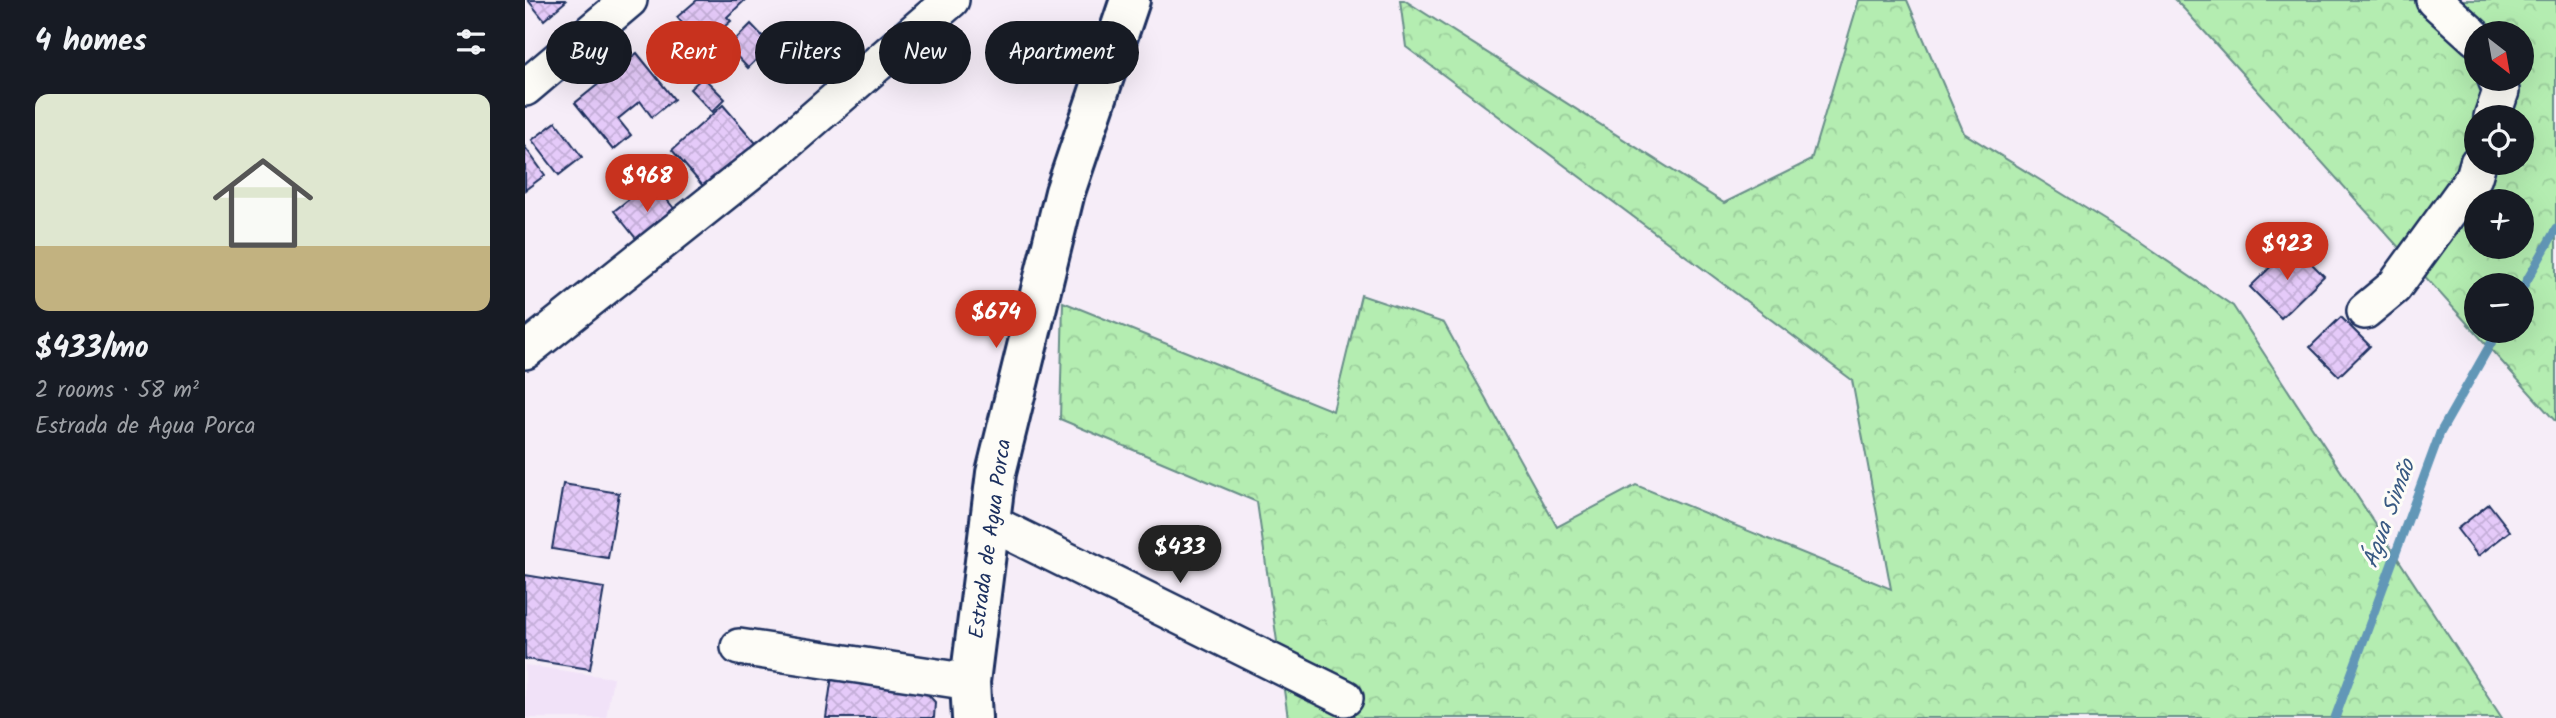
<!DOCTYPE html>
<html lang="en">
<head>
<meta charset="utf-8">
<style>
	:root { --surface:#171b24; --page:#20242c; --text:#f1f3f6; --muted:#9ea1a6; --accent:#c8321e }
	body { margin:0; font-family:Kalam,sans-serif; background:var(--page); color:var(--text); height:100vh; display:flex; flex-direction:column; font-size:26px; white-space:nowrap }
	* { box-sizing:border-box; margin:0 }
	p { font-size:23px; color:var(--muted) }
	.icon { flex:none; width:38px; height:38px; fill:none; stroke:currentColor; stroke-width:2; stroke-linecap:round; stroke-linejoin:round }
	.map { position:relative; flex:1; overflow:hidden }
	.drawer { display:flex; flex-direction:column; background:var(--surface); width:525px }
	.drawer>* { flex:none }
	.banner { position:absolute; left:21px; top:21px; width:665px; height:63px; display:flex; gap:14px }
	.needle { width:46px; rotate:149deg }
	.buttons { position:absolute; left:1939px; top:21px; display:grid; gap:14px }
	.buttons a { display:grid; place-items:center; width:70px; height:70px; border-radius:50%; background:var(--surface); box-shadow:0 7px 28px #0002; font-size:35px }
	.price { position:absolute; translate:-50% -60px; padding:0 16px; border-radius:24px; background:var(--accent); color:#fff; font-size:23px; line-height:46px; filter:drop-shadow(0 2px 4px #0008) }
	.price::after { content:''; position:absolute; left:50%; top:42px; width:21px; height:16px; margin-left:-10px; background:inherit; clip-path:polygon(0 0,100% 0,50% 100%) }
	.price.active { background:#222; color:#fff }
	ul { padding:0; list-style:none }
	li { display:grid; align-content:center; gap:14px; height:371px; padding:0 35px }
	li span { display:grid; place-items:center; height:217px; border-radius:14px; color:#555 }
	li>.icon { margin-inline-start:auto }
	span .icon { width:126px; height:126px; fill:#fffc; stroke-width:1 }
	li b { font-size:30px }
	h2 { display:flex; justify-content:space-between; align-items:center; height:84px; padding:0 35px; font-size:30px }
	.tag { padding:0 24px; border-radius:32px; background:var(--surface); box-shadow:0 7px 28px #0002; font-size:24px; line-height:63px }
	.tag.active { background:var(--accent); color:#fff }
	main { display:flex; flex:1; min-height:0 }
	.map>svg:first-child { display:block }
	.built { fill:#f1e2f8 }
	.forest { fill:url(#forest-crowns); stroke:#688e88; stroke-width:2; fill-rule:evenodd }
	.lines { fill:none; stroke-linecap:round; stroke-linejoin:round }
	.stream { stroke:#6297b7; stroke-width:9 }
	.building { fill:url(#building-cross-hatch); stroke:#1b2f5e; stroke-width:2 }
	.minor-casing { stroke:#1b2f5e; stroke-width:40 }
	.secondary-casing { stroke:#1b2f5e; stroke-width:44 }
	.minor { stroke:#fdfcf7; stroke-width:35 }
	.secondary { stroke:#fdfcf7; stroke-width:38 }
	.labels { text-anchor:middle; dominant-baseline:central; stroke-width:6; stroke-linejoin:round; paint-order:stroke }
	.street-label { font-size:21px; fill:#1b2f5e; stroke:#fdfcf7 }
	.water-label { font-size:23px; font-style:italic; fill:#395a83; stroke:#fdfcf7 }
</style>
</head>
<body>
<main>
<section class="drawer">
<h2>4 homes<svg class="icon" aria-label="filters" viewBox="0 0 24 24"><path d="M4 7h16M4 17h16"/><circle cx="9" cy="7" r="2"/><circle cx="15" cy="17" r="2"/></svg></h2>
<ul>
<li><span style="background:linear-gradient(#dfe7d0 70%,#c2b280 0)"><svg class="icon" aria-label="home" viewBox="0 0 24 24"><path d="M3 11l9-7 9 7M6 9v11h12V9"/></svg></span><div><b>$433/mo</b><p>2 rooms · 58 m²</p><p>Estrada de Agua Porca</p></div></li>
</ul>
</section>
<div class="map">
<svg width="2031" height="718" viewBox="0 0 2031 718">
	<defs>
		<pattern id="forest-crowns" width="20" height="18" patternUnits="userSpaceOnUse" patternTransform="scale(1.75)"><rect width="20" height="18" fill="#b4edb1"/><path d="M2 6a3 3 0 1 1 6 0M12 15a3 3 0 1 1 6 0" fill="none" stroke="#9acc9b"/></pattern>
		<pattern id="building-cross-hatch" width="8" height="8" patternUnits="userSpaceOnUse" patternTransform="scale(1.75)"><rect width="8" height="8" fill="#e5caf9"/><path d="M0 0l8 8M0 8l8-8" fill="none" stroke="#c4aed8"/></pattern>
	</defs>
	<rect width="100%" height="100%" fill="#f6edf8"/>
	<filter id="ink" filterUnits="userSpaceOnUse"><feTurbulence type="fractalNoise" baseFrequency=".0143" numOctaves="2"/><feDisplacementMap in="SourceGraphic" scale="14" xChannelSelector="R" yChannelSelector="G"/><feConvolveMatrix kernelMatrix="1 2 1 2 8 2 1 2 1" color-interpolation-filters="sRGB"/></filter>
	<g filter="url(#ink)">
		<path class="built" d="M0,665L88,678L81,718H0Z"/>
		<g class="forest">
			<path d="M875,0H879L1199,203L1286,160L1334,0H1382L1439,133L1604,235L1708,306L1977,718H763L732,502L535,419L538,302L808,411L836,295L919,323L1032,527L1111,485L1366,589L1327,380L881,47Z"/>
			<path d="M1650,0H2031V422L1660,10ZM1951,33H1997V79H1951ZM1951,117H1997V163H1951ZM1951,201H1997V247H1951ZM1951,285H1997V331H1951Z"/>
		</g>
		<g class="lines">
			<g class="stream">
				<path d="M1997,289L2031,229"/>
				<path d="M1810,718L1915,433L1973,331"/>
			</g>
		</g>
		<g class="building">
			<path d="M3,0H40L41,1L19,20Z"/>
			<path d="M172,0H220L202,17L206,21L177,46L152,17Z"/>
			<path d="M226,24L246,45L223,68L203,47Z"/>
			<path d="M112,53L149,99L127,117L115,101L93,119L106,135L88,150L50,103Z"/>
			<path d="M178,77L200,99L187,112L165,89Z"/>
			<path d="M198,105L236,149L184,193L147,150Z"/>
			<path d="M31,122L57,157L34,175L7,140Z"/>
			<path d="M0,147L20,175L0,190Z"/>
			<path d="M127,181L155,216L117,246L89,211Z"/>
			<path d="M1768,245L1799,276L1756,318L1725,287Z"/>
			<path d="M1816,317L1845,346L1814,376L1785,347Z"/>
			<path d="M38,484L94,493L83,558L27,549Z"/>
			<path d="M1964,504L1985,531L1953,556L1932,529Z"/>
			<path d="M0,575L79,588L65,669L0,659Z"/>
			<path d="M307,676L400,691L410,702L409,718H301Z"/>
		</g>
		<g class="lines">
			<g class="minor-casing">
				<g id="minor">
					<path d="M1909,0L1951,38"/>
					<path d="M0,88L104,0"/>
					<path d="M1967,117L1976,91L1971,79"/>
					<path d="M1840,311L1869,287L1949,177L1953,163"/>
					<path d="M0,351L255,148L426,0"/>
					<path d="M464,522L820,698"/>
					<path d="M214,647L445,682"/>
				</g>
			</g>
			<g class="secondary-casing">
				<path id="secondary" d="M447,718L445,682L471,473L540,192L605,0"/>
			</g>
			<use href="#minor" class="minor"/>
			<use href="#secondary" class="secondary"/>
		</g>
	</g>
	<g class="labels">
		<g class="street-label">
			<text transform="translate(466 539) rotate(-82)">Estrada de Agua Porca</text>
		</g>
		<g class="water-label">
			<text transform="translate(1865 514) rotate(-70)">Água Simão</text>
		</g>
	</g>
</svg>
<div class="buttons">
<a><svg class="needle" viewBox="-14 -14 28 28"><path d="M0-13l5 13h-10z" fill="#e53935"/><path d="M0 13l5-13h-10z" fill="#9ea1a6"/></svg></a>
<a><svg class="icon" aria-label="locate" viewBox="0 0 24 24"><circle cx="12" cy="12" r="6"/><path d="M12 2v4M12 18v4M2 12h4M18 12h4"/></svg></a>
<a>+</a>
<a>−</a>
</div>
<b class="price" style="left:122px;top:214px">$968</b>
<b class="price" style="left:1762px;top:282px">$923</b>
<b class="price" style="left:471px;top:350px">$674</b>
<b class="price active" style="left:655px;top:585px">$433</b>
<div class="banner">
<a class="tag">Buy</a>
<a class="tag active">Rent</a>
<a class="tag">Filters</a>
<a class="tag">New</a>
<a class="tag">Apartment</a>
</div>
</div>
</main>
</body>
</html>
